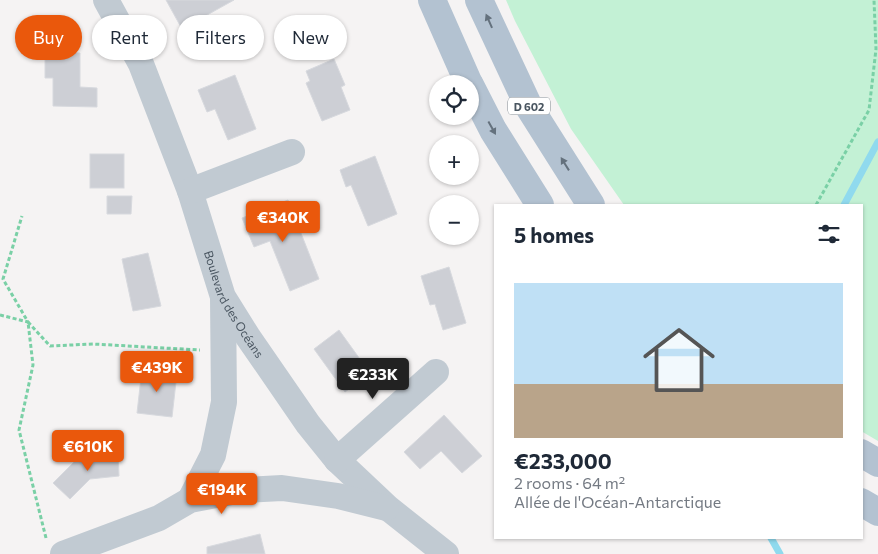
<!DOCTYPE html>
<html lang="en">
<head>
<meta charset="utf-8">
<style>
	:root { --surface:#fff; --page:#f2f2f3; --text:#1f2937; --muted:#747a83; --line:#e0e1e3; --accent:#ea580c }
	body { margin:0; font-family:Commissioner,sans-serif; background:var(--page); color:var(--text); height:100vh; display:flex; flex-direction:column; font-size:19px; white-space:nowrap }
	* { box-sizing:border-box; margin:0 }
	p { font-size:16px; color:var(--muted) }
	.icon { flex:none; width:28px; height:28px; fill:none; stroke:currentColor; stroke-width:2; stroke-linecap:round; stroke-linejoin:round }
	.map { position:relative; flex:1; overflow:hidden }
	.details { position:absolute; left:494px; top:204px; width:369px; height:335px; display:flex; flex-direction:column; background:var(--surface); border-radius:0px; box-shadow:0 1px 4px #0004 }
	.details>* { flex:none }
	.hud { position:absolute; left:15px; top:15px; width:404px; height:45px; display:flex; gap:10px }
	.fabs { position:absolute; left:429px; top:75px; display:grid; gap:10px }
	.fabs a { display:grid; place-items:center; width:50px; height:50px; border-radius:50%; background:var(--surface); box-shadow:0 1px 4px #0004; font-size:25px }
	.price { position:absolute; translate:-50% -42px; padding:0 11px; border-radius:5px; background:var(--accent); color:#fff; font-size:16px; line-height:32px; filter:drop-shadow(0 1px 2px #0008) }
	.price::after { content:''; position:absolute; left:50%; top:30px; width:15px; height:11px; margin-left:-8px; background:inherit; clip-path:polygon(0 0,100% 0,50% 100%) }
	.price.active { background:#222; color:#fff }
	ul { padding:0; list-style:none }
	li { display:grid; align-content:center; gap:10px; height:265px; padding:0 20px }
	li+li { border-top:1px solid var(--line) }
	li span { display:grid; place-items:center; height:155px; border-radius:0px; color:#555 }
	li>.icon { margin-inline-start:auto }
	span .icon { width:90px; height:90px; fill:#fffc; stroke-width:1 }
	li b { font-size:21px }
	h2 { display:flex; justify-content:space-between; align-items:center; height:60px; padding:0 20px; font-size:21px }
	.tag { padding:0 18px; border-radius:22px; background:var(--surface); box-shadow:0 1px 4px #0004; font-size:18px; line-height:45px }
	.tag.active { background:var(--accent); color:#fff }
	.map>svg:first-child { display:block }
	.green { fill:#c3f1d5 }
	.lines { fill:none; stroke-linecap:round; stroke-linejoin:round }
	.stream { stroke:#90daee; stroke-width:7 }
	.building { fill:#cdcfd5; stroke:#d7d9de }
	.path { stroke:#7ad0a6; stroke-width:3; stroke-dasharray:4 2.5; stroke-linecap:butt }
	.street { stroke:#c1cad2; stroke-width:26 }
	.primary { stroke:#b3c2d1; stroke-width:28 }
	.oneway { fill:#64717d }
	.labels { text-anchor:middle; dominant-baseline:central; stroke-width:4; stroke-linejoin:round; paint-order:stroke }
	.shield { fill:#fff; stroke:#808990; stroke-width:1 }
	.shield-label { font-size:11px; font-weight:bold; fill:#4a5661 }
	.street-label { font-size:12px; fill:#4a5661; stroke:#fff }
</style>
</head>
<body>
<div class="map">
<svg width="878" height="554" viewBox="0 0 878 554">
	<rect width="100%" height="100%" fill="#f5f3f3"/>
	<path class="green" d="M506,0H878V441L861,431V205H624L571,129L515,21Z"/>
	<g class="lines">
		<g class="stream">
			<path d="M844,205L878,142"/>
			<path d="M771,538L780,554"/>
		</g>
	</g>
	<g class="building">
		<path d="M166,0H234L182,29Z"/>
		<path d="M45,52L80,53V87L97,88V107L53,106V78H45Z"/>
		<path d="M334,59L345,85L341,87L350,110L322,121L306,83L310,81L306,71Z"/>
		<path d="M235,75L256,129L228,140L215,109L207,112L198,90Z"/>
		<rect x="90" y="154" width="34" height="34"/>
		<path d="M375,156L397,214L368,226L351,185L346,187L340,170Z"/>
		<path d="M107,196H132L131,214H107Z"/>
		<path d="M288,200L319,279L290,291L270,241L254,247L242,218Z"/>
		<path d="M148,253L161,306L133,311L122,259Z"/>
		<path d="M449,267L466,323L443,330L435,304L430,305L421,276Z"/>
		<path d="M339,330L370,373L345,392L314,349Z"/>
		<path d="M142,369L177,373L172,417L137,413Z"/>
		<path d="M444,415L482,456L462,473L441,451L420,469L404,452Z"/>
		<path d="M118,452L119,476L90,479L70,499L53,483L81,455Z"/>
		<path d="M260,534L265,554H207V547Z"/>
	</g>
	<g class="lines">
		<g class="path">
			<path d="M816,205L869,110L876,49L874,0"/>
			<path d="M0,315L28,322L3,279L22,216"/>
			<path d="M46,538L19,430L33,365L28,322L50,346L93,344L200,350"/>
		</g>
		<g class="street">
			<path id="s1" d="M106,0L141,64L190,191L223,297L248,337L308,424L337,460L388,508L446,554"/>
			<path d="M190,191L292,152"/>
			<path d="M337,460L436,372"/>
			<path d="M190,500L213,455L224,402L223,298"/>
			<path d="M63,554L159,518L190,500L242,490L282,488L338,496L386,508"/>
		</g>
		<g class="primary">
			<path d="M432,0L469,84"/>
			<path d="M479,0L529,107L591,205"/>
			<path d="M470,85L493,130L540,205"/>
			<path d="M861,453L878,463"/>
			<path d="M861,502L878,512"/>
		</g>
	</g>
	<defs><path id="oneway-solid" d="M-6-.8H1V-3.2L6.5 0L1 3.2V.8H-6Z" transform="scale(1.25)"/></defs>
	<g class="oneway">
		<use href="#oneway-solid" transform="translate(489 21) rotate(-114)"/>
		<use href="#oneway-solid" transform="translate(492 128) rotate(61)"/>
		<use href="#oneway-solid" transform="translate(565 164) rotate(-122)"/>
	</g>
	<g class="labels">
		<rect class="shield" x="508" y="97.5" width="42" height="17" rx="4"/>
		<g class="shield-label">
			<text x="529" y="106">D 602</text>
		</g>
		<g class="street-label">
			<text stroke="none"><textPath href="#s1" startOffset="331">Boulevard des Océans</textPath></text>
		</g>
	</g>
</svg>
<div class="fabs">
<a><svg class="icon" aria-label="locate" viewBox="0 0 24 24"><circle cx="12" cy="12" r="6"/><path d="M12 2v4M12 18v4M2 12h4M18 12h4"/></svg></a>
<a>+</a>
<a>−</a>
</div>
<b class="price" style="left:283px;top:243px">€340K</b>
<b class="price" style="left:157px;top:393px">€439K</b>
<b class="price active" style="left:373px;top:400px">€233K</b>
<b class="price" style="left:88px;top:472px">€610K</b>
<b class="price" style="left:222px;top:515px">€194K</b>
<div class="hud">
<a class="tag active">Buy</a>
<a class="tag">Rent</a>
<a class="tag">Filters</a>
<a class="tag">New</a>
</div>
<section class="details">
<h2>5 homes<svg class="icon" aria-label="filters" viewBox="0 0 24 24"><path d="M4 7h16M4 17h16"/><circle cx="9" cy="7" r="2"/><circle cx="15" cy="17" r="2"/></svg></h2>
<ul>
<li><span style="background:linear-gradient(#bfe0f5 65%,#b9a48a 0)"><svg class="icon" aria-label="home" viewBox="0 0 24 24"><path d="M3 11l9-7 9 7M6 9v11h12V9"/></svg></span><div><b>€233,000</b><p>2 rooms · 64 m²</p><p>Allée de l'Océan-Antarctique</p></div></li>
</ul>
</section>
</div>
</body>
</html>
